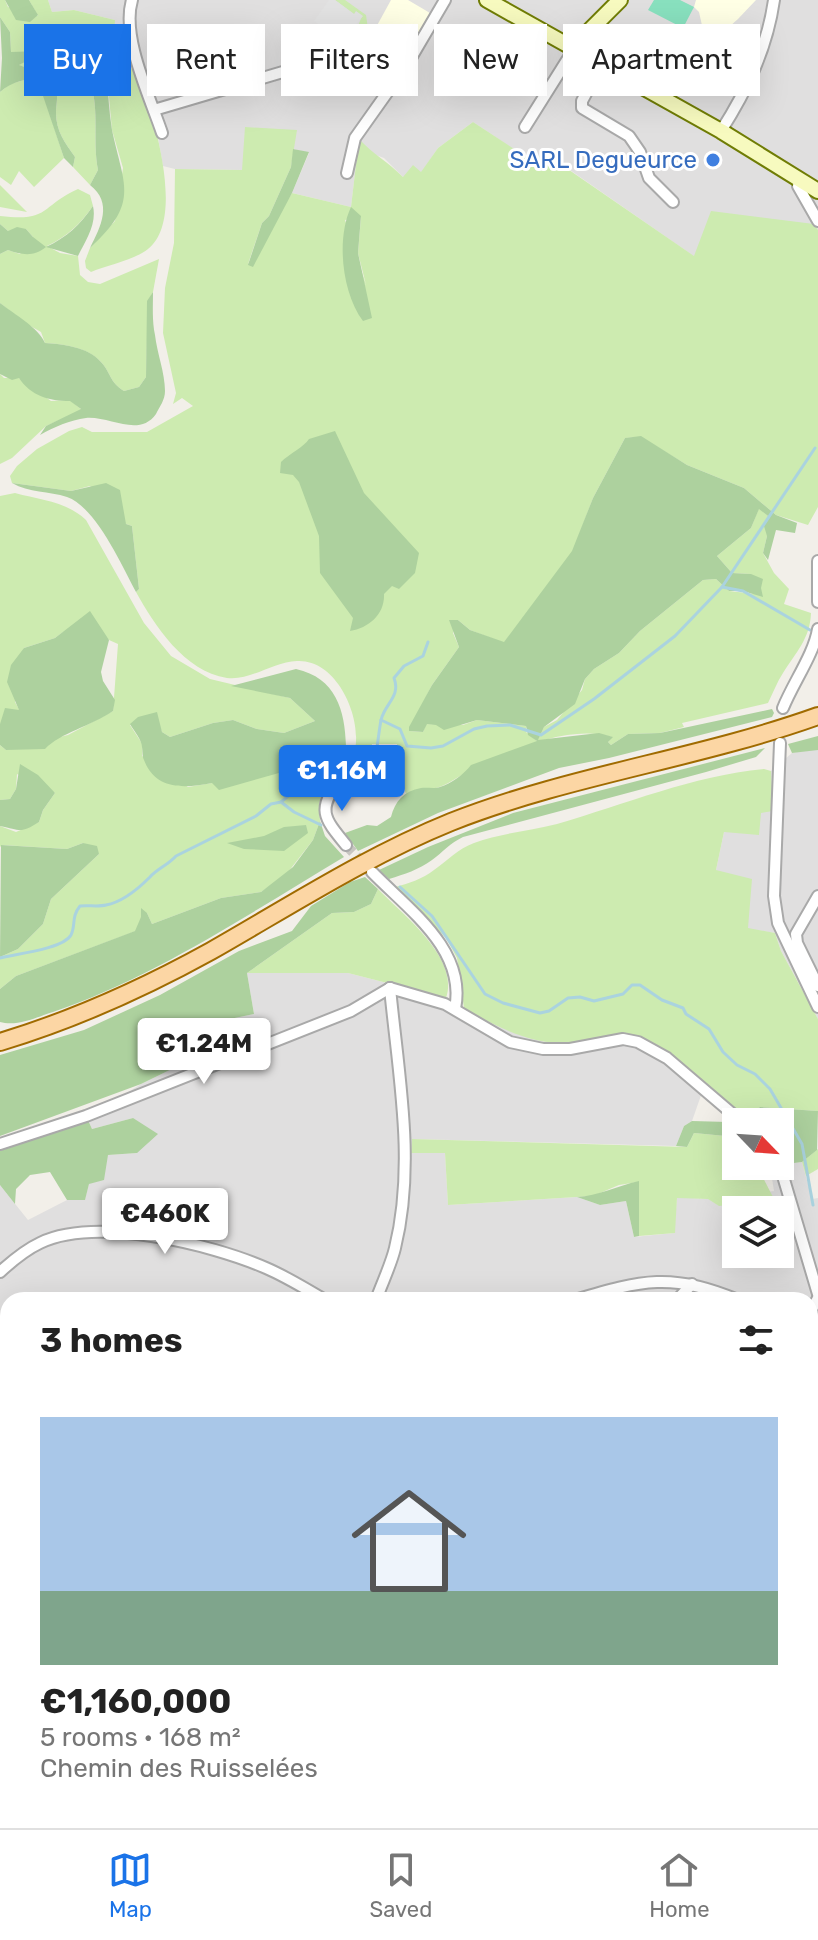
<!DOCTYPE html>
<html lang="en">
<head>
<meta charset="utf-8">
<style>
	:root { --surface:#fff; --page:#f2f2f2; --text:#222; --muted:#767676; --line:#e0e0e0; --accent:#1a73e8 }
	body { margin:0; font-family:Rubik,sans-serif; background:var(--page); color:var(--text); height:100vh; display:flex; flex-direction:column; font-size:30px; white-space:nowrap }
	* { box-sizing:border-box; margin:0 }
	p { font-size:26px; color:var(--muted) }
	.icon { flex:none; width:44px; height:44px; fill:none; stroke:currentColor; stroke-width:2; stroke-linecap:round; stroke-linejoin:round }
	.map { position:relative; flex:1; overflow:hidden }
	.panel { position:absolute; left:0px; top:1292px; width:818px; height:536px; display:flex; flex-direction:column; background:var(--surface); border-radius:24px 24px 0 0; box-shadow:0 8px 32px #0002 }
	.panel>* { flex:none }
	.hud { position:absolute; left:24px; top:24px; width:770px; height:72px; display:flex; gap:16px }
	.needle { width:52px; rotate:115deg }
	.tools { position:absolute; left:722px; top:1108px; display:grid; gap:16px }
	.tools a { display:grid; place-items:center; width:72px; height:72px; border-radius:0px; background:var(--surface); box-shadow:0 8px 32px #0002; font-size:40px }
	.price { position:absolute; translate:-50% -68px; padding:0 18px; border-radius:8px; background:#fff; color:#222; font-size:26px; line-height:52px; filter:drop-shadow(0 2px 4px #0008) }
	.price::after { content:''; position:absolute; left:50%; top:48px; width:24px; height:18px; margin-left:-12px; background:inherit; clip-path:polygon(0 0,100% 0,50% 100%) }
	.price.selected { background:var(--accent); color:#fff }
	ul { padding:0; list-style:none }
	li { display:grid; align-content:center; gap:16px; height:424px; padding:0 40px }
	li+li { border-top:2px solid var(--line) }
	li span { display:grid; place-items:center; height:248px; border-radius:0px; color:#555 }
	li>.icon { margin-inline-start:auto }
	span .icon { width:144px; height:144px; fill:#fffc; stroke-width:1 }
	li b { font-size:34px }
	h2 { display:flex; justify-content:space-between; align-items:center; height:96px; padding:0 40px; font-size:34px }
	.chip { padding:0 28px; border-radius:0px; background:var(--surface); box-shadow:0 8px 32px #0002; font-size:28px; line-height:72px }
	.chip.selected { background:var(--accent); color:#fff }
	.tabs { display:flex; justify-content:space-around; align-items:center; height:112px; border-top:2px solid var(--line); background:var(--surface); font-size:22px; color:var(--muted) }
	.tabs a { display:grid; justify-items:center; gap:4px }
	.tabs .selected { color:var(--accent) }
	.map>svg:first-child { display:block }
	.residential { fill:#e0dfdf; fill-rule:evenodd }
	.education { fill:#ffffe5 }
	.grass { fill:#cdebb0; fill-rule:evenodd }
	.forest { fill:#add19e; fill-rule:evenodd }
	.pitch { fill:#88e0be }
	.parking { fill:#e2e2e2 }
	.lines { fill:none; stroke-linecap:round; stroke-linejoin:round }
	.stream { stroke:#aad3df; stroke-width:3 }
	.street-tunnel { stroke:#c8c6c1; stroke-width:10; stroke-dasharray:10 5; stroke-linecap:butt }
	.street-casing { stroke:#a9a9a9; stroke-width:14 }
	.secondary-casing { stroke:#707d05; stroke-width:18 }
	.primary-casing { stroke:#a06b00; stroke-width:20 }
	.street { stroke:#fff; stroke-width:10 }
	.secondary { stroke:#f7fabf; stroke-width:14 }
	.primary { stroke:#fcd6a4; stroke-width:16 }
	.shop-dot { fill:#3f7fe0; stroke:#fff; stroke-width:3 }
	.labels { text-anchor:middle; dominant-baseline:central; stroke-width:6; stroke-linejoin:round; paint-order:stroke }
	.shop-label { font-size:24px; fill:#366cbe; stroke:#fff; text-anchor:end }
</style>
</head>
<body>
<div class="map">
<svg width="818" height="1828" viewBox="0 0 818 1828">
	<rect width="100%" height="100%" fill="#f2efe9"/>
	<g class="residential">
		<path d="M48,0H818V230L814,224L695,257L544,152L534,163L473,122L438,148L421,173L403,177L384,158L373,154L359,140L351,207L292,193L309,153L293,149L296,130L242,170L175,169L163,166L156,126L137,67L107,75L81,68L83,51L93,33L115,20L74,10L52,12Z"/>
		<path d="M814,749L818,750V1019L781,951L775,933L748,929L716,870L724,832L761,812L772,810L771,771L792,753Z"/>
		<path d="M247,973H348L446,998L484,1019L577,1043L625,1034L644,1038L667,1053L705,1084L692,1121L684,1126L676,1146L412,1139L411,1153H445L448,1205L577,1197L600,1205L626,1201L634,1237L674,1233L677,1197L708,1199L774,1191L770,1166L802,1162L812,1199L818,1198V1373L810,1365V1300H8V1820H719L726,1823V1828H0V1185L28,1220L67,1200L85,1199L89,1184L108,1155L137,1153L133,1118L92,1129L87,1118L141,1084L184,1063L174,1045L220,1021L254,1014ZM736,1210H780V1254H736Z"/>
	</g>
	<g class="education">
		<path d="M391,0H408L430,13L399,67L393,69L363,51Z"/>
		<path d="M696,0H756L738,19L719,36L703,30L699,12L694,7Z"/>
	</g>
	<g class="grass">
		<path d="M0,0H5L8,7L38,16L29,0H48L52,12L74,10L115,20L114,34L93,33L83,51L82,61L41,51L11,53L10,32L0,17Z"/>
		<path d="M335,0H345L366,15L368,29L360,47L356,44L354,36L362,16L354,14Z"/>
		<path d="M306,30L328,42L294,52V43Z"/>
		<path d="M25,62H46L66,66L68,71C51,77 35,70 18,65Z"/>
		<path d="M137,67C150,107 188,217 148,249C134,260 108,265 91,272L86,268L85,261L90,248L115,221L123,168L112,130L107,75Z"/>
		<path d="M35,77L75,83L90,81C100,111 92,140 98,170L90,185L73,167L75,157C65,143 56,131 56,113C56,103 59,96 55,86L41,87L64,158L34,187L19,171L11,185L0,177V92L10,84Z"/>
		<path d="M473,122L534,162L543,152L694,256L711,211L814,224L818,230V507L808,525L776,515L744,488L687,465L641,437L625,438L593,498L573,551L504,643L470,630L458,620L453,633L459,647L432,685L409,731L423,732L426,724L463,725L477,720L526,726V732L537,741L544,727L557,720L582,690L585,679L594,669L619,653L640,631L703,580L716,579L729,591L755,594L751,574L732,573L717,556L751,528L759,508L768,516L767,536L763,553L774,573L789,589L784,604L811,613C810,639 796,652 783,673C777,682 773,693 768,703L682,723L684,727L660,733L628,734L611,745L608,742L612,737C567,723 504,753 464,774C457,777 450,783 442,786C431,791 418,787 406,794L399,772L397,744H372L368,767L345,776C349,765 356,752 356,741C358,709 334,659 297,661C273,662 250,681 227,678C184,671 155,626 136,592L139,589L132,526L126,524L90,486L71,491L12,483L10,476L17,466L37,449L69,431L82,427L92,432H147L193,406L182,398L173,404L176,393L163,333L165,288L174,243L175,169L242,170L245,127L297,130L291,167L269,216L262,223L248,264L292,193L351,207L359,139C373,154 388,162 403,177L413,165L421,172L438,148ZM361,217L358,253L366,285L345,220Z"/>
		<path d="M0,185L27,212L0,207Z"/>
		<path d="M78,189L90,195L93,206C80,224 68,236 47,246L60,253L78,256L80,275L88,282L100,284L159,259L153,292L148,301L146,377L139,387L124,391C109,382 111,372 100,361C87,347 62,344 45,343L41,332L25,323L0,303V254L8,250L20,254L33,237L26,229L8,231L0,224V216C50,222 39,207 78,189Z"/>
		<path d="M0,374L4,378H19L51,401L70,400L82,410L46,426L12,458L0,464Z"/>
		<path d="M15,493C40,500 66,501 86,520L144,623L171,656L210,679L290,698L315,721L284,733L257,729L233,720L213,723L170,737L162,732L156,717L130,725L143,745L142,756L188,787L212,783L331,746H346L333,771H325L318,780L323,788L319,805L320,821L313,840L285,876L261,892L221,898L152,924L147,913L142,916L136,931L16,976L0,989V957L18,949L43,924L51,899L99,854L83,843L67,849L2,845L0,847V826L16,832L39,822L43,810L55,793L17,774L16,789L10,799L0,800V745L6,750L68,735L113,711L118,644L109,640L99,628L63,632L55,638L24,648L15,702L20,711L0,724V496Z"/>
		<path d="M764,769L771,771L773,811L761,813L759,835L724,832L716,870L752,879L748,928L775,933L781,951L818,1019V1111L760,1107L745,1117C721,1097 668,1046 642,1038C621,1031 601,1039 580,1042C537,1048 500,1029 464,1008L457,958L446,938L395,887C410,883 422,879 434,870C448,860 458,849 474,843C501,833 530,831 557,824C626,804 692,776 764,769Z"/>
		<path d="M378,889C403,915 460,958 446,998L348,973H247L332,913L354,912L371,904Z"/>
		<path d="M694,1133L736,1137V1166H757L774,1199L719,1206L708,1199L677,1198L675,1233L639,1236L638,1182L619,1185L593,1196L448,1205L445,1153H411L412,1139L687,1147Z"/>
		<path d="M818,1149V1169L806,1176L802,1162Z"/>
		<path d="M810,1387L818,1396V1466L810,1463Z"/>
		<path d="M810,1470L818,1472V1788L810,1774Z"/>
	</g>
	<g class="forest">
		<path d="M5,0H29L38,15L30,22L16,20Z"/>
		<path d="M0,17L10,32L11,52L41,51L82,61L81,68L107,75C108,93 109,112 112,130C124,187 140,202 90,248C101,226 113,203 90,185L98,170C92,140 100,111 90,81C59,83 27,69 0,92L2,58ZM25,62H46L65,66L68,71C51,77 35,71 19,65Z"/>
		<path d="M55,86C59,96 56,103 56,113C56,131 65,143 75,157L73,167L64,158L40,87Z"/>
		<path d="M293,149L309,152L292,193L253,267L248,265L262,223L269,216L291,167Z"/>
		<path d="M93,206C97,224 86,240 78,256L46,247C34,257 22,255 8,250L0,254V224L8,231L17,227L26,229L33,237L46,247C67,237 80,225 93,206Z"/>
		<path d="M351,207L361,216L358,253L372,318L363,321C342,293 336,239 351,207Z"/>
		<path d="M153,292C153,306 152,321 155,335C157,353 165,373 165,391C165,400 160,406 156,414C139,438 110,416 86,418C70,420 54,427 40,435L46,426L81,409L70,401C49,401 31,396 19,378L12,380L0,374V303C14,314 39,328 45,343C62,344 88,347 100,361C111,372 109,382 124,391L139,387L146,377L147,301Z"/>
		<path d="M335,431L364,493L419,553L415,573L399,589L392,586L384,594C385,614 369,628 350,631L353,618L320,573L319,536L299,482L293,475L280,473L281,462C289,454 304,447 309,439Z"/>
		<path d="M641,436L687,465L744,488L776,515L797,523L795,533L776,530L768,560L763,553L767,536L764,526L768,516L759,509L751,528L717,556L732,573L751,574L763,579L761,588L763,597L743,591H729L716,579L703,580L640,631L619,653L594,669L585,679L575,704L544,727L538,740L599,733L613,737L608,742L611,745L628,734L660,733L772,709L774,713L772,717L609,758L559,768L438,813L358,851L345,833L367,825L377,826L391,817C395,801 404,791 421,788C427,787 434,789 440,787C451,784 464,774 471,765L537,741L528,735L526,726L477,720L444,730L436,725L427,724L423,732L409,731V727L432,685L459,647L449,620H458L470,630L504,642L572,551L593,498L625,438Z"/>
		<path d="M12,483L71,491L106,483L120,490L126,524L132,526L139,589L136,592C122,566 96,507 67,497C49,491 29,493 12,483Z"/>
		<path d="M90,611L109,640L101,672L103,681L115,700L113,711C91,726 60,733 45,749L6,750L0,745V724L5,708L19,710L7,682L11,665L24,648L55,638Z"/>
		<path d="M296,669C336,678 345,710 346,746H331L286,771L219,790L212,783C185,788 156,791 144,760C142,756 143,752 142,747C142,740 134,731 130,724L138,717L157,712L162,732L170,737L213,723L233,720L257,729L284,733L315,721L290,698L231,686Z"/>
		<path d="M818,736V750L792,753L788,744Z"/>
		<path d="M765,748L756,757L706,772L463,837C450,843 443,852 432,860C418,870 405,874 389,879L379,870L428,847L513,813Z"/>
		<path d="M20,764L38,775L55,793L43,810L39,822C20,834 21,830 0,826V800L10,799L16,789Z"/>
		<path d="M320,821L325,836L344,857C250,913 157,976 53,1012C37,1017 17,1027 0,1022V989L16,976L135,931L141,917V908L147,913L152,924L221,898L261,892L293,867L313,840Z"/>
		<path d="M306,825L308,833L284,851L244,849L227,843L264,836L284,827Z"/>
		<path d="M83,843L97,846L99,854L51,899L43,924L18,949L0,957L1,845L67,849Z"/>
		<path d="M365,877L378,889L371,904L354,912L332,913L247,973L254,1014L220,1021L214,1043L201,1030L175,1045L184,1063L141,1084L0,1136V1055L84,1030L160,995L239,951L292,931L311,906L350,882Z"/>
		<path d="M760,1107L818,1111L817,1150L802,1162L794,1163L780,1138V1122H753L745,1117Z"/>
		<path d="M87,1118L92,1129L133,1118L158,1134L137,1153L108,1155L104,1180L89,1184L85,1200H67L50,1172L30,1175L16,1189L15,1204L0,1185V1151Z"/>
		<path d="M692,1121L728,1122L736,1128V1137L694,1133L687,1147L676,1146L684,1126Z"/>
		<path d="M639,1181V1236L634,1237L626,1201L600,1205L577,1197C598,1196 617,1186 639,1181Z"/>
		<path d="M8,1456V1485L3,1497L0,1496V1465Z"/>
		<path d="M810,1774L818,1788V1828H726V1820H810Z"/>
		<path d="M278,1820H368L360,1828H283L276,1823Z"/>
	</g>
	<path class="pitch" d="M654,0H680L694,7L683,28L648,10Z"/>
	<path class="parking" d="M329,0H335L354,14L356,11L363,16L346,38L334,29L331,33L314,21Z"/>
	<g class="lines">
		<g class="stream">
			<path d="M722,587L743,591L810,630"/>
			<path d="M381,720L400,729L407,746L431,748L443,746L474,729L487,726L510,725L541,735L594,699L675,636L722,587L815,448"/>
			<path d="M376,753C378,742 379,731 381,720C385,703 401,697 394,678L404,666L423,656L428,642"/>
			<path d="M346,776L376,768V764"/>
			<path d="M281,802L294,812L321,825"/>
			<path d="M400,887L432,916L485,994L503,1003L540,1013L549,1011L568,998L580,997L594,1001L623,994L632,985H640L662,1000L683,1008L686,1014L709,1029L723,1052L737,1065L755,1074L770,1089L802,1144L813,1205"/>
			<path d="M0,958C16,954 63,949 71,935C76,925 71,917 80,906C88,905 99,907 106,905C123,902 138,889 150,877C157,869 168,865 176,856L256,816L271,804L281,802L319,771L328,767L337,772"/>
		</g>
		<path class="street-tunnel" d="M346,845L365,865"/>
		<g class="street-casing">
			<g id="street">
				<path d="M132,0C121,37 150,97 162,133"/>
				<path d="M602,64L582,101V108L629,136L640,152L649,178L673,202"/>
				<path d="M154,110L347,53L359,55L396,73"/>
				<path d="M525,127L574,49"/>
				<path d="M721,131C747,90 767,49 774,0"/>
				<path d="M347,173L355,138L394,83L396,73L404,70L445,0"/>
				<path d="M799,180L798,186L818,221"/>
				<path d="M818,561V602"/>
				<path d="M783,708C793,683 814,654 818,629"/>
				<path d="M780,743L774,896L778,923L818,1007"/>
				<path d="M340,779C317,810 323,817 346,845"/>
				<path d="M372,872C409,910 467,950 455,1009"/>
				<path d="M818,896L796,934L797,943L818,986"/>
				<path d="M390,988L445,1004L510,1042L543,1049H570L623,1039L638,1042L667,1058L742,1122"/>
				<path d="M0,1144L86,1116L351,1011L390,988"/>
				<path d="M780,1166L818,1294"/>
				<path d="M0,1272C12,1261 25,1250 40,1243C96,1216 211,1244 266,1268C287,1277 306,1289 325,1300"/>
				<path d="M376,1300C382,1283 391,1265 395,1248C416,1163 398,1073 390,988"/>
				<path d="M575,1300C642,1280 672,1272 738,1300"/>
				<path d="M677,1300L692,1284"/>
				<path d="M810,1313L818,1298"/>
				<path d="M0,1644L8,1632"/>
				<path d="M384,1820L389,1828"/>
				<path d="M51,1828L54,1820"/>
				<path d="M654,1828L656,1820"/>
			</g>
		</g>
		<g class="secondary-casing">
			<g id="secondary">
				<path d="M487,0L721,131L818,191"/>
				<path d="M574,49L578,42L620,0"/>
				<path d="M810,1339L818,1337"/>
				<path d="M717,1828L718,1820"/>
			</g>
		</g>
		<g class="primary-casing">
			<path id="primary" d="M0,1042C73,1020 144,988 211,951C290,906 367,856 451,822C570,775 698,759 818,716"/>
		</g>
		<use href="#street" class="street"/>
		<use href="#secondary" class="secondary"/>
		<use href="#primary" class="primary"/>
	</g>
	<circle class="shop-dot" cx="713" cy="160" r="8"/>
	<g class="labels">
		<g class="shop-label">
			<text x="697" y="160">SARL Degueurce</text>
		</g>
	</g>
</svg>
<div class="tools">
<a><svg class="needle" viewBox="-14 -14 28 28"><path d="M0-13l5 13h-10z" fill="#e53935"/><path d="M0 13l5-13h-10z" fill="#767676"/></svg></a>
<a><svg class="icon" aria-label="layers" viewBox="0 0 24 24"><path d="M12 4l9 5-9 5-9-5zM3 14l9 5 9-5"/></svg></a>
</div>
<b class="price selected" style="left:342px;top:813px">€1.16M</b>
<b class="price" style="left:204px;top:1086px">€1.24M</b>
<b class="price" style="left:165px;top:1256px">€460K</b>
<div class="hud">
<a class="chip selected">Buy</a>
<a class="chip">Rent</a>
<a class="chip">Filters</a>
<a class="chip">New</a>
<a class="chip">Apartment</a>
</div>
<section class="panel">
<h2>3 homes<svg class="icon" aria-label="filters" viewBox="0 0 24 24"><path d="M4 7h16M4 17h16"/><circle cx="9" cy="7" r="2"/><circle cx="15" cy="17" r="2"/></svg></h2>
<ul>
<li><span style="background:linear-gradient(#a9c7e8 70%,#7fa58c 0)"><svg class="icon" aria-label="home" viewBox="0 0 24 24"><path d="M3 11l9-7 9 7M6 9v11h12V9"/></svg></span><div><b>€1,160,000</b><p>5 rooms · 168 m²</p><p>Chemin des Ruisselées</p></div></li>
</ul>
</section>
</div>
<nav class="tabs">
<a class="selected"><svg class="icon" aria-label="map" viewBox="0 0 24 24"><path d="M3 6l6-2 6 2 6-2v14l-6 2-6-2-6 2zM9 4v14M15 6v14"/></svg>Map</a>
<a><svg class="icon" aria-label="saved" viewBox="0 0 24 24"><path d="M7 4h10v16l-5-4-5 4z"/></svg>Saved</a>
<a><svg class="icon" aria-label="home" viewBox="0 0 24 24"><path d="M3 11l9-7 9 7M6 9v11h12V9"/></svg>Home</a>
</nav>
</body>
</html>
